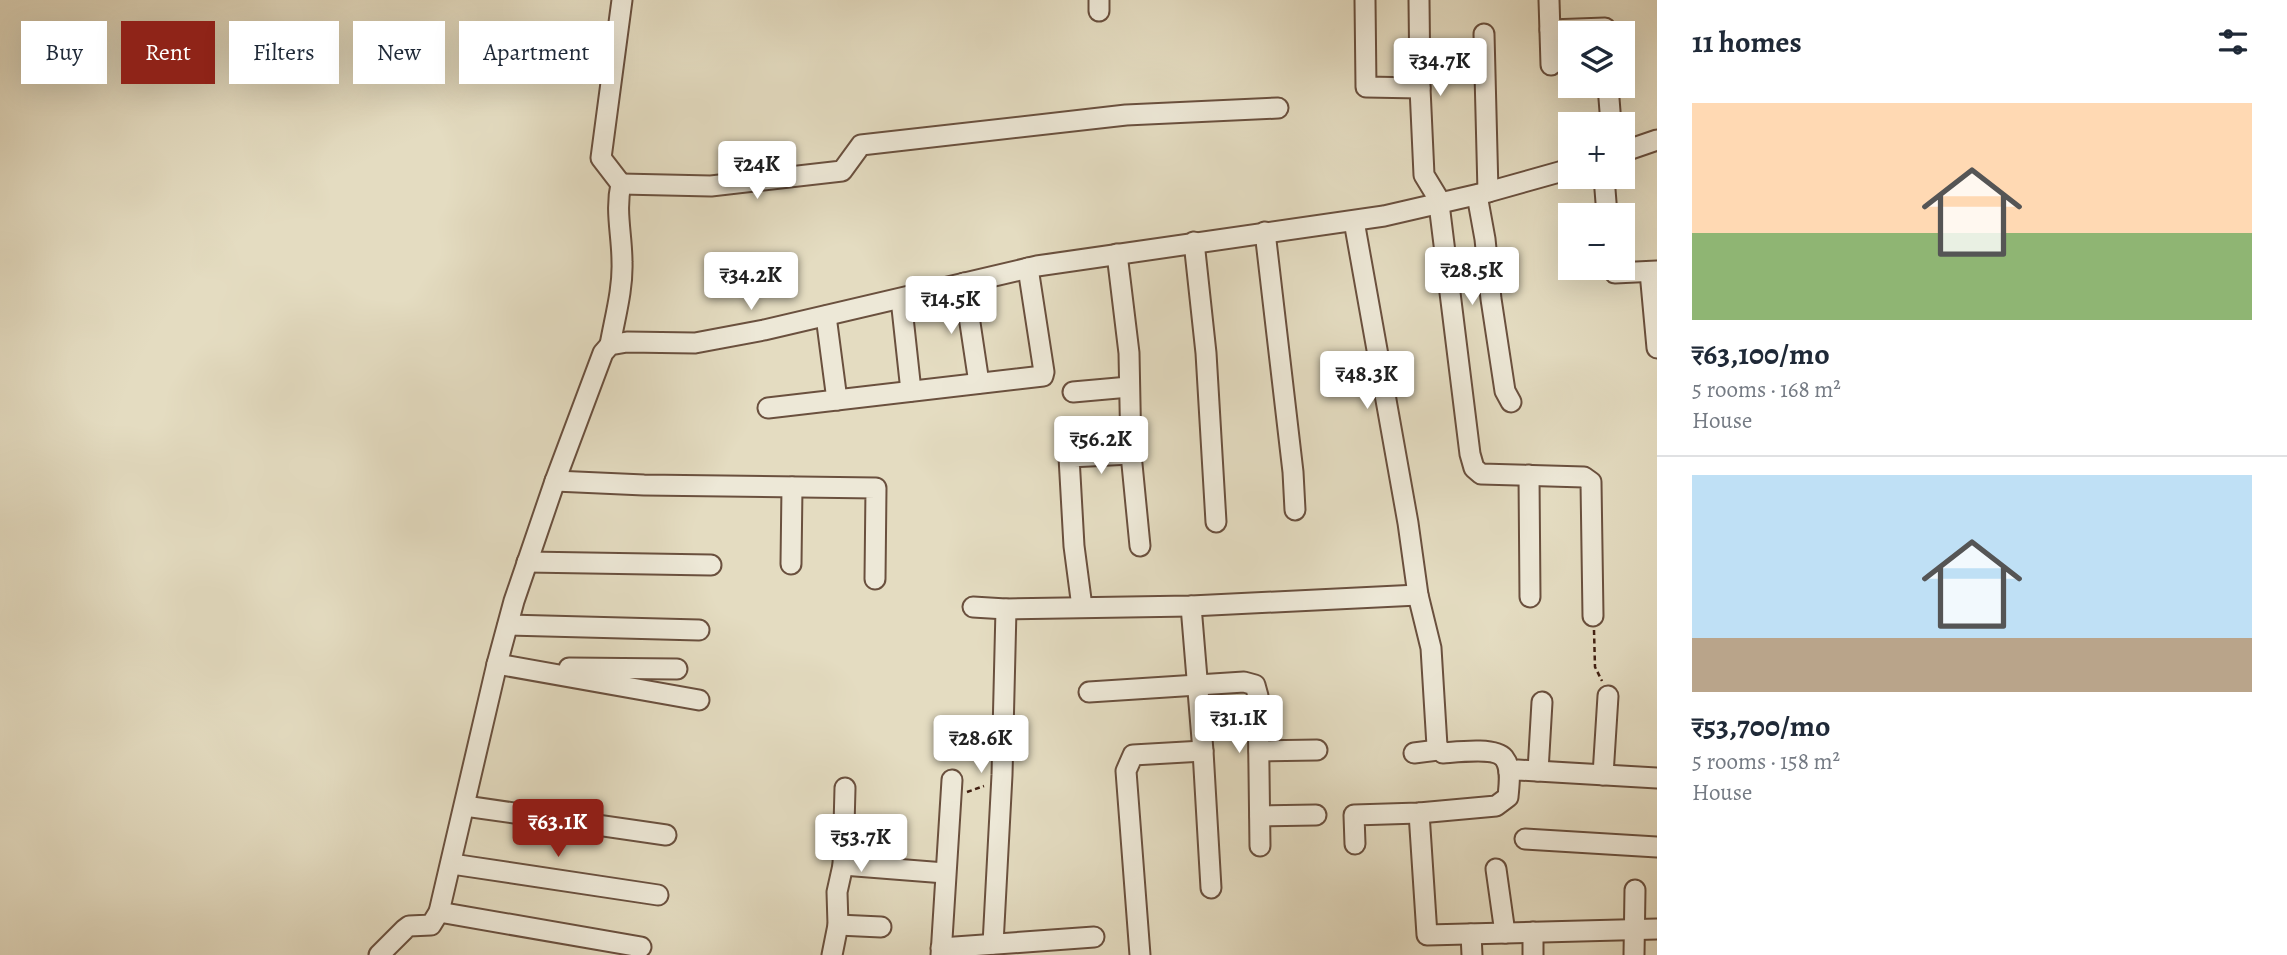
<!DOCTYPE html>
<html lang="en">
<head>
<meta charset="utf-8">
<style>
	:root { --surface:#fff; --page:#f2f2f3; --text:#1f2937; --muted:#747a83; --line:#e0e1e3; --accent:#8f2418 }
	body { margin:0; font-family:Alegreya,serif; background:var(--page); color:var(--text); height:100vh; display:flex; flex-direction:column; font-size:26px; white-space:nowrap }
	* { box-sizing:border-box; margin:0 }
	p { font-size:23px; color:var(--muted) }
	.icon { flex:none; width:38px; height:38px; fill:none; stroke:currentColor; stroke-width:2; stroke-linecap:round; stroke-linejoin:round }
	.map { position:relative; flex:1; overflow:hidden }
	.details { display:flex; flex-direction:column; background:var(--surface); width:630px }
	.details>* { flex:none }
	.guide { position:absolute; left:21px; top:21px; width:665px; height:63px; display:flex; gap:14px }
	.controls { position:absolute; left:1558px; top:21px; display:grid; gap:14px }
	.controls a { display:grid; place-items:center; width:77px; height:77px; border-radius:0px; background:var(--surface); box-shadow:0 7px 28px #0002; font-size:35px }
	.price { position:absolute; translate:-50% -60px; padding:0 16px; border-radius:7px; background:#fff; color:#222; font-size:23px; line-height:46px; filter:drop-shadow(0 2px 4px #0008) }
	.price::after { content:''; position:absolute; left:50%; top:42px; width:21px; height:16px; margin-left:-10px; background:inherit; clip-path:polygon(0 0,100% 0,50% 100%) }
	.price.selected { background:var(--accent); color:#fff }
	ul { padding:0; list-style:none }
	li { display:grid; align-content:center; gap:14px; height:371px; padding:0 35px }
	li+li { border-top:2px solid var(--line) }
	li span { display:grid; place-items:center; height:217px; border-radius:0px; color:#555 }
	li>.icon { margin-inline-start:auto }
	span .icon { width:126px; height:126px; fill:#fffc; stroke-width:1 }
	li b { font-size:30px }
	h2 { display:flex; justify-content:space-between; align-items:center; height:84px; padding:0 35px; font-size:30px }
	.tag { padding:0 24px; border-radius:0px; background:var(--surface); box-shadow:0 7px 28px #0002; font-size:24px; line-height:63px }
	.tag.selected { background:var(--accent); color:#fff }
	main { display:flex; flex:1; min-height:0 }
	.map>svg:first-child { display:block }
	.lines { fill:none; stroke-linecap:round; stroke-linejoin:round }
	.minor-casing { stroke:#6a503e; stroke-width:23 }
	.path { stroke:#422113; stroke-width:2.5; stroke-dasharray:5 3.5; stroke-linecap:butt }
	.minor { stroke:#ede8d7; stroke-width:19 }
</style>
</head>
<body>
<main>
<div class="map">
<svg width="1657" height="955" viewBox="0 0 1657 955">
	<rect width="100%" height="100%" fill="#e4dcc1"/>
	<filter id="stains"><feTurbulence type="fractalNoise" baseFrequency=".00286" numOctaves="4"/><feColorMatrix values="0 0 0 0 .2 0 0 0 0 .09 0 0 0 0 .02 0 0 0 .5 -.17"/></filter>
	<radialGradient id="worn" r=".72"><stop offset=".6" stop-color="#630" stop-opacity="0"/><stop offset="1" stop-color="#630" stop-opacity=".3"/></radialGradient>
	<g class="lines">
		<g class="minor-casing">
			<g id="minor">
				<path d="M1099,0V11"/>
				<path d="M1365,0L1366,87L1420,88"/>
				<path d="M1419,0L1420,88L1424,175L1441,203"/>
				<path d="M1549,0L1551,65"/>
				<path d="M1550,30L1605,28"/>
				<path d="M1484,34L1488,192"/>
				<path d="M1608,86L1611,124"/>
				<path d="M1622,152L1657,140"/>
				<path d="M1604,177L1607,215"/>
				<path d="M621,184L711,186L842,171L861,145L1126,115L1278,108"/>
				<path d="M1477,195L1485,239L1491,299L1505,391L1511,402"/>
				<path d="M1439,204L1470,454L1474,468L1481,474L1584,477L1591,482L1593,616"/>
				<path d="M1354,221L1408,523L1418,595L1431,648L1437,746L1443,753C1457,752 1495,747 1504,758C1512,768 1509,785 1508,797L1496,806L1419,813L1354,815L1355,844"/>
				<path d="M1265,232L1293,472L1295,510"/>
				<path d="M1194,242L1206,353L1216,522"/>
				<path d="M1117,254L1129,353L1131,454L1140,546"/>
				<path d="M1613,268L1615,273L1657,271"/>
				<path d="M1650,272L1657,348"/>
				<path d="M964,283L979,383"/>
				<path d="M901,299L911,391"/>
				<path d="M826,316L837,400"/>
				<path d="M610,345C615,317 623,289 622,262C622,235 615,211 621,184L601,158L622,0"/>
				<path d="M1073,392L1129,387"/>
				<path d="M768,408L1043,376L1044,372L1028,268"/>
				<path d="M1529,475L1530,597"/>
				<path d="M555,481L644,485L876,488L875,579"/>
				<path d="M527,562L711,565"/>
				<path d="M791,564L792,487"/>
				<path d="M1191,606L1203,751L1211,888"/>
				<path d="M973,607L1006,609L1191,606L1418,595"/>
				<path d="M1082,607L1074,546L1069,457L1131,454"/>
				<path d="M508,625L699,630"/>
				<path d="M497,664L699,700"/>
				<path d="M569,668L677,669"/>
				<path d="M1089,692L1244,682L1255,685L1258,696L1260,846"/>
				<path d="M1259,751L1317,750"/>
				<path d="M1414,753L1438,750"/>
				<path d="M1538,771L1542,702"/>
				<path d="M1509,772L1518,770L1657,778"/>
				<path d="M1603,775L1608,696"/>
				<path d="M465,806L666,835"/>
				<path d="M1419,813L1427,935L1657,929"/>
				<path d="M1260,816L1316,815"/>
				<path d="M1525,839L1657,847"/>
				<path d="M452,864L658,895"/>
				<path d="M843,865L945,873"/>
				<path d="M1496,869L1505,933"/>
				<path d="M439,912L641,947"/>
				<path d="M838,925L881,927"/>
				<path d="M1471,934L1472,955"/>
				<path d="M993,944L1002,775L1006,609"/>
				<path d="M941,948L1094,937"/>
				<path d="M379,955L405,929L409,926L431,925L439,912L497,664L514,601L555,481L603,353L610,345L627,342L695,343L764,330L1037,266L1384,216L1488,192L1570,169"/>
				<path d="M832,955L838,925L837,892L843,865L845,788"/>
				<path d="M941,955L952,780"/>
				<path d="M1140,955L1126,771L1133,755L1203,751"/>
				<path d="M1533,955V932"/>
				<path d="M1634,955L1635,890"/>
			</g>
		</g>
		<g class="path">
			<path d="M1594,630L1595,667L1602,681"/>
			<path d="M967,792L984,786"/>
		</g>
		<use href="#minor" class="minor"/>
	</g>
	<rect width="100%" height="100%" filter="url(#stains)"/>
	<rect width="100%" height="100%" fill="url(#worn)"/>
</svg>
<div class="controls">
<a><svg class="icon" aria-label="layers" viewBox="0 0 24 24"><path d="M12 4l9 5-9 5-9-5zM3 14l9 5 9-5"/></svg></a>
<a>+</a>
<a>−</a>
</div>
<b class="price" style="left:1440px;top:98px">₹34.7K</b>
<b class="price" style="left:757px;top:201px">₹24K</b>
<b class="price" style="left:1472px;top:307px">₹28.5K</b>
<b class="price" style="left:751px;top:312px">₹34.2K</b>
<b class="price" style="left:951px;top:336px">₹14.5K</b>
<b class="price" style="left:1367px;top:411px">₹48.3K</b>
<b class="price" style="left:1101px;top:476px">₹56.2K</b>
<b class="price" style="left:1239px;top:755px">₹31.1K</b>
<b class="price" style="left:981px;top:775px">₹28.6K</b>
<b class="price selected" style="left:558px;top:859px">₹63.1K</b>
<b class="price" style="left:861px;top:874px">₹53.7K</b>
<div class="guide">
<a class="tag">Buy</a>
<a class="tag selected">Rent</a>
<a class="tag">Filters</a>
<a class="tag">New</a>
<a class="tag">Apartment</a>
</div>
</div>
<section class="details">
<h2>11 homes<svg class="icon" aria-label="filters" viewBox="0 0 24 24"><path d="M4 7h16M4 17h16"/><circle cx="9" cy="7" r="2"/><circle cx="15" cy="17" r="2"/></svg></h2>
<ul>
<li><span style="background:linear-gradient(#ffd9b3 60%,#8fb573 0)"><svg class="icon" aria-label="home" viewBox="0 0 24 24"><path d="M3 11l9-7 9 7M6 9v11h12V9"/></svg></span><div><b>₹63,100/mo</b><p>5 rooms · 168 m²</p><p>House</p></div></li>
<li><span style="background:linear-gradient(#bfe0f5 75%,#b9a48a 0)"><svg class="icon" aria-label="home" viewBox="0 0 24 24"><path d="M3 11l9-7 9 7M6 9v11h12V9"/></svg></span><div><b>₹53,700/mo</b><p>5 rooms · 158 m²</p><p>House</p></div></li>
</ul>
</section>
</main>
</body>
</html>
